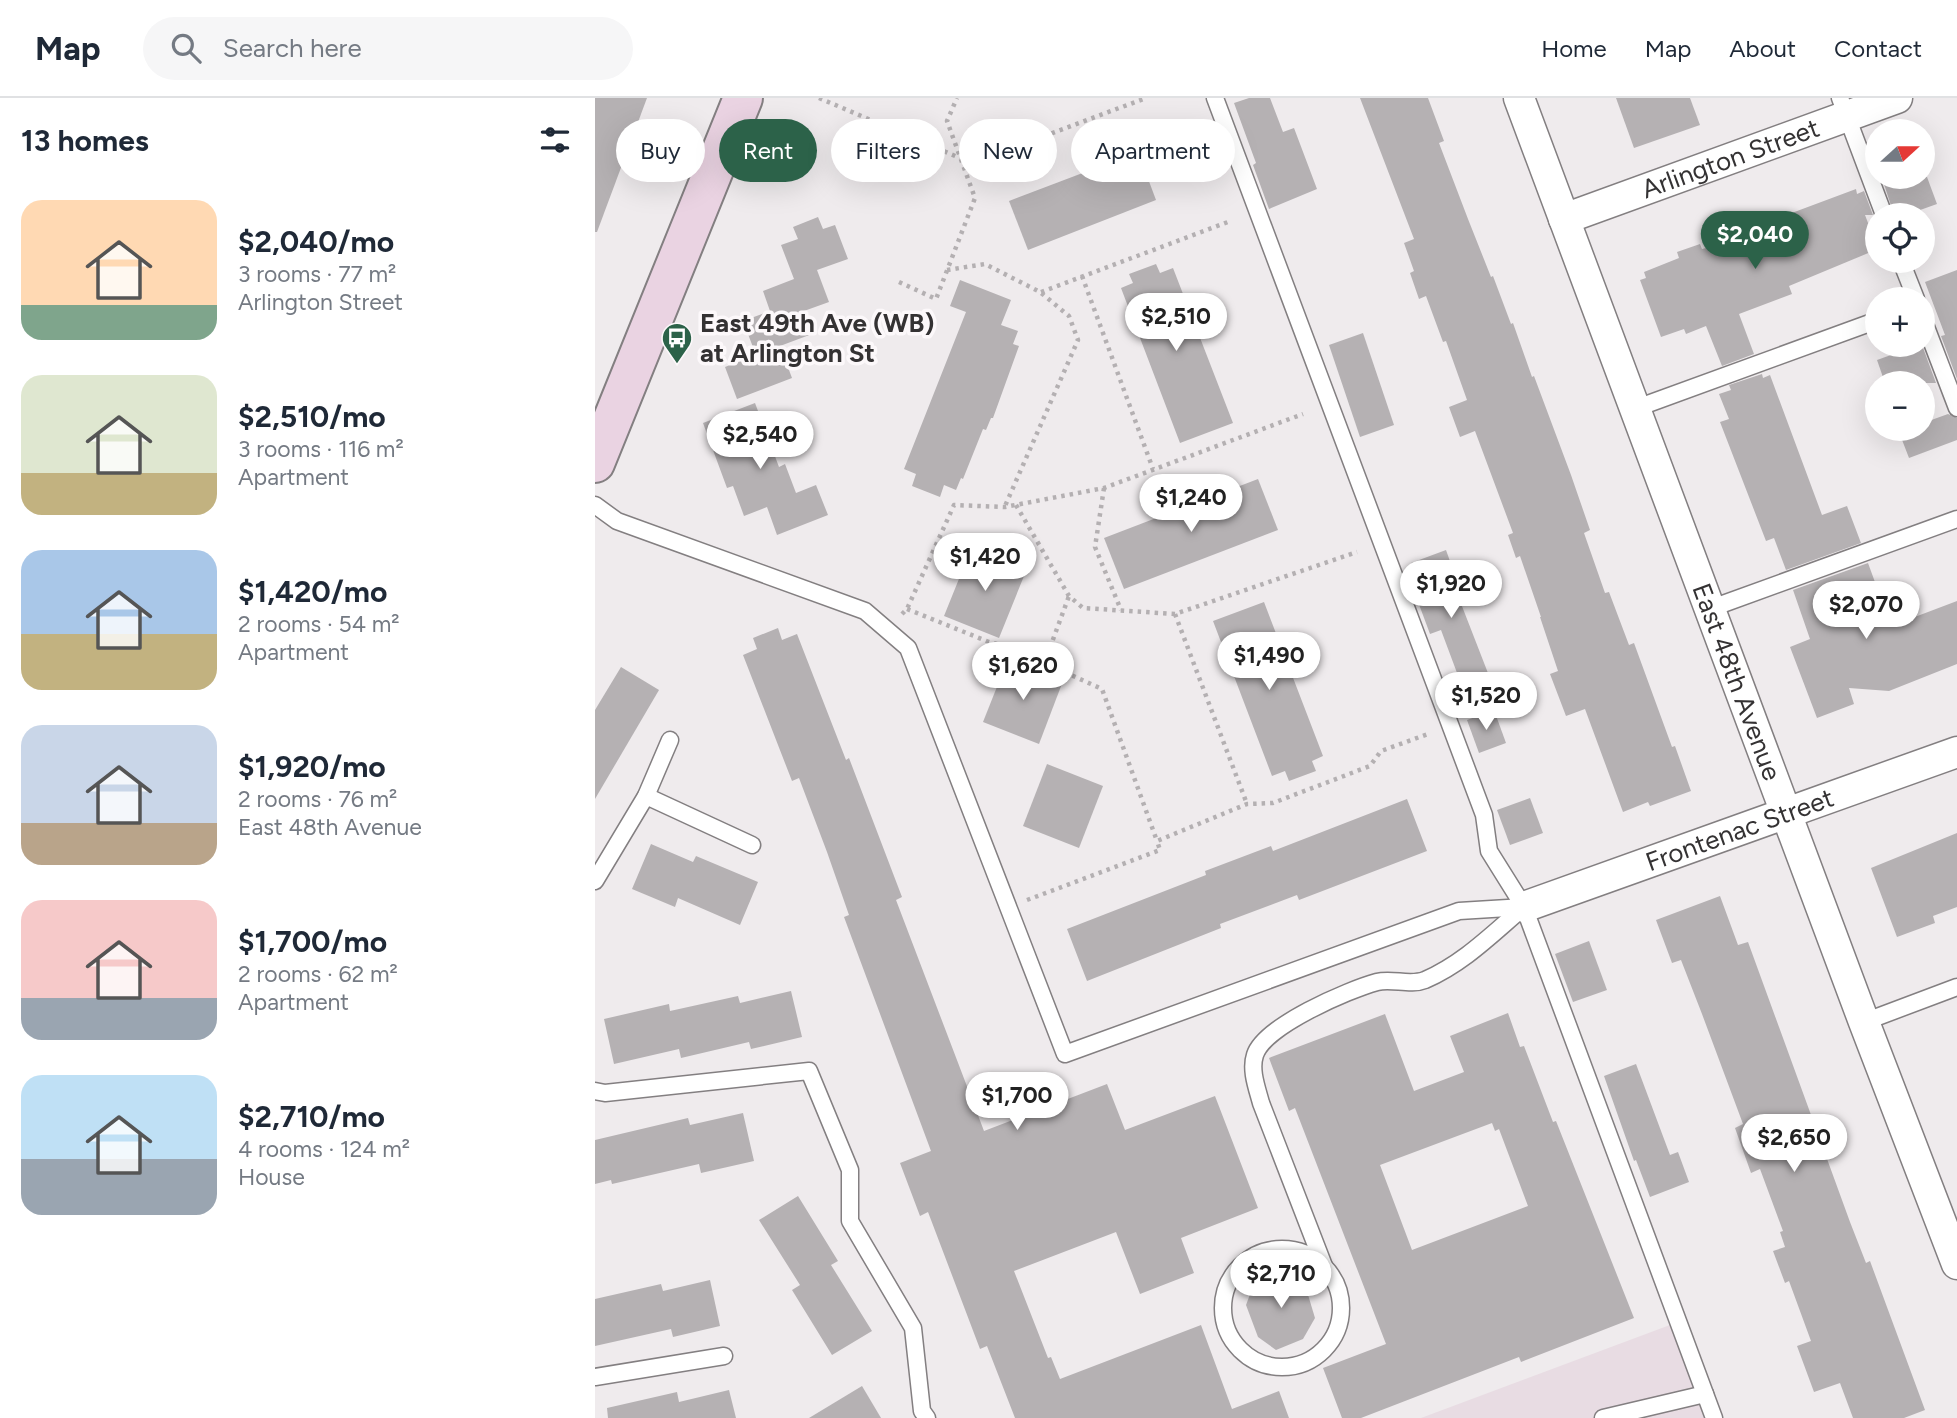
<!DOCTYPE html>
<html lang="en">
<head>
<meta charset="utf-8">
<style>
	:root { --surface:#fff; --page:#f6f6f7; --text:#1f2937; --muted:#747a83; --line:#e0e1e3; --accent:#2c6249 }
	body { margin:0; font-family:Figtree,sans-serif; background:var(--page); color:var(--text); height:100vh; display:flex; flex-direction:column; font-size:26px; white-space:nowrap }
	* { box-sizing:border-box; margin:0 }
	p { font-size:23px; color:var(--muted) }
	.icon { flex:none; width:38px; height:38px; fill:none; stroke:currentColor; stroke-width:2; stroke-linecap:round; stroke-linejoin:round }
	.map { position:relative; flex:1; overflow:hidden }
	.side { display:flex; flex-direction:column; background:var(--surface); width:595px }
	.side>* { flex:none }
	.hud { position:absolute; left:21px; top:21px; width:665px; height:63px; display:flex; gap:14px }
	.needle { width:46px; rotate:69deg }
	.buttons { position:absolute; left:1270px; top:21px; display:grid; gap:14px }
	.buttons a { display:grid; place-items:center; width:70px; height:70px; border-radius:50%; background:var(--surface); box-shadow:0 7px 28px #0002; font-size:35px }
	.price { position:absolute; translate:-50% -60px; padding:0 16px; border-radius:24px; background:#fff; color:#222; font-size:23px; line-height:46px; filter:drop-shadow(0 2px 4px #0008) }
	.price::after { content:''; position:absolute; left:50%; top:42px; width:21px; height:16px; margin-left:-10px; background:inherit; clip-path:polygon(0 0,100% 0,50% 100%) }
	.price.on { background:var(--accent); color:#fff }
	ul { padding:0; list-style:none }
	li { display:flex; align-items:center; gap:21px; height:175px; padding:0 21px }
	li span { display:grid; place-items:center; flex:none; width:196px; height:140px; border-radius:21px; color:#555 }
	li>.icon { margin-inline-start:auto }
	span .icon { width:84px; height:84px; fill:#fffc; stroke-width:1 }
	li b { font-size:30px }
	h2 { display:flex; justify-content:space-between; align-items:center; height:84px; padding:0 21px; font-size:30px }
	.tag { padding:0 24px; border-radius:32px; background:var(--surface); box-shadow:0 7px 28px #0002; font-size:24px; line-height:63px }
	.tag.on { background:var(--accent); color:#fff }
	header { display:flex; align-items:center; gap:42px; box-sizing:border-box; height:98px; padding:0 35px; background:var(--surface); border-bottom:2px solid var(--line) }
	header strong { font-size:33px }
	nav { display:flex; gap:38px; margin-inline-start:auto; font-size:24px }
	.search { width:490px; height:63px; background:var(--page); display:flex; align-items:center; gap:18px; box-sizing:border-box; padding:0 24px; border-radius:38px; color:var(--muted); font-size:26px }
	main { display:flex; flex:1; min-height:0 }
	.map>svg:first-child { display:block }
	.built { fill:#e8dce3 }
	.building { fill:#b5b1b3; fill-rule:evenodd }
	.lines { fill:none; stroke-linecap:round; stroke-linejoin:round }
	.lane-casing { stroke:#837f81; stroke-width:19 }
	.street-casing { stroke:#837f81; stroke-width:33 }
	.secondary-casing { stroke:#837f81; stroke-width:42 }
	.path { stroke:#b4b0b2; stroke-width:4.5; stroke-dasharray:3.5 5; stroke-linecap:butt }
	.lane { stroke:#fff; stroke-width:16 }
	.street { stroke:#fff; stroke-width:30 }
	.secondary { stroke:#ead3e2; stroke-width:38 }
	.labels { text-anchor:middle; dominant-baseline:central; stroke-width:7; stroke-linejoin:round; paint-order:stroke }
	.street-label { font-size:26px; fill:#343233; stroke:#fcf8fa }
	.poi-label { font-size:26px; font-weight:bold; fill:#343233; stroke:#fcf8fa; text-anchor:start }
</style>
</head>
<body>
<header>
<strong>Map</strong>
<div class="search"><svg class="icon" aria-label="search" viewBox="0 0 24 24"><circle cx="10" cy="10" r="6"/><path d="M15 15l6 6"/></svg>Search here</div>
<nav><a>Home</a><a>Map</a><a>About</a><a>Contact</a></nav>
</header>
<main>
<section class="side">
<h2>13 homes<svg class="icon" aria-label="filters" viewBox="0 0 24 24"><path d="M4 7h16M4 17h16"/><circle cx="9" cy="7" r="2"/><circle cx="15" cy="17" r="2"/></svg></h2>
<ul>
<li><span style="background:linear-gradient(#ffd9b3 75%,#7fa58c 0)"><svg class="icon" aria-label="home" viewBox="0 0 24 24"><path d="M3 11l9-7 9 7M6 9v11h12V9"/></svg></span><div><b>$2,040/mo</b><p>3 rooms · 77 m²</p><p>Arlington Street</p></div></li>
<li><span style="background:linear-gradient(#dfe7d0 70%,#c2b280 0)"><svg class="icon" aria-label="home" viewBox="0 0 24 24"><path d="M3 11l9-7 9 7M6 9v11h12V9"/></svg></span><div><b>$2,510/mo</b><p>3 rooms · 116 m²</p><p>Apartment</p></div></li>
<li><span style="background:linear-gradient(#a9c7e8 60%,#c2b280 0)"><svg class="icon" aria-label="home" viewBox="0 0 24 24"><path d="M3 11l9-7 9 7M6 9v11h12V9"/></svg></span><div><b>$1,420/mo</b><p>2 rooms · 54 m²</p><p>Apartment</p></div></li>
<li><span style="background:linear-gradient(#c9d6e8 70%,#b9a48a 0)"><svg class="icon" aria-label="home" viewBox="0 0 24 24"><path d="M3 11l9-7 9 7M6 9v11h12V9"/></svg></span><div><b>$1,920/mo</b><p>2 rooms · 76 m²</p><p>East 48th Avenue</p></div></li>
<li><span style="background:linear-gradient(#f6c9c9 70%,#9aa5b1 0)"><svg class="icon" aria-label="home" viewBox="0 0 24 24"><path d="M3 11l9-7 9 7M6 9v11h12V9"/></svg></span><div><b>$1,700/mo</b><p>2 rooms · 62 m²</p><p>Apartment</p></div></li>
<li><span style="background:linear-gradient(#bfe0f5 60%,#9aa5b1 0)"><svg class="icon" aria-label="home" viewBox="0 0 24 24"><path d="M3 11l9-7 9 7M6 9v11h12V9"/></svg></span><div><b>$2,710/mo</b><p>4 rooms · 124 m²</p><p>House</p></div></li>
</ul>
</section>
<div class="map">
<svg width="1362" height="1320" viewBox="0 0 1362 1320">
	<rect width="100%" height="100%" fill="#efebed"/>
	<path class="built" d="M1083,1224L1119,1320H826Z"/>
	<g class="building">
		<path d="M0,0H52L2,134H0Z"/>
		<path d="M654,0H675L688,34L699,30L722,91L674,111L658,67L661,65L639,5Z"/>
		<path d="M765,0H833L849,43L844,45L873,121L896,179L898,178L916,226L918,225L937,279L939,278L976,377L995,432L989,435L1010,495L1014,494L1034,547L1039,545L1077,649L1080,648L1096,693L1055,708L1053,704L1028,714L990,611L971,618L955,576L963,573L945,519H946L925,458L921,460L913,437L918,435L880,333L865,339L854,309L872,302L851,243L848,244L831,198L824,201L815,175L819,173L809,145L819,141Z"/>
		<path d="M1021,0H1095L1105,27L1039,50Z"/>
		<path d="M543,54L561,102L433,152L414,103Z"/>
		<path d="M1308,79H1332L1342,106L1311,117H1299L1289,86Z"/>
		<path d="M1261,91L1262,96L1269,93L1278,117H1270L1283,151L1194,188L1197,196L1144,216L1159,256L1127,268L1111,228L1091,236L1089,231L1066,239L1045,182L1051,180L1049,174L1084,160L1082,154L1105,146L1107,151L1111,150L1187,122L1186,119Z"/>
		<path d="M223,119L228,131L240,127L253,161L222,172L234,204L209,213L217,236L185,248L197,280L142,301L130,269L161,257L148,223L175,213L168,193L199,181L186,147L203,141L198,129Z"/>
		<path d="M561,166L565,175L578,170L638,325L585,345L526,190L538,185L534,176Z"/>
		<path d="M1362,172V281L1346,238L1350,237L1330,184Z"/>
		<path d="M365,182L416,202L406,227L423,233L418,246L424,248L398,320H396L391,332L388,331L368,381L366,380L361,392L349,387L345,399L317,388L321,376L309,371L371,214L355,208Z"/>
		<path d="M768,235L799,327L765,339L734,247Z"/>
		<path d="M1324,247H1327L1341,285H1290L1282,262Z"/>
		<path d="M1167,276L1168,280L1175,277L1227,417L1252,408L1266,445L1191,472L1179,440L1171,443L1125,324L1134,321L1124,296L1136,292L1134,287Z"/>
		<path d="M160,305L184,369L190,366L201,395L221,387L233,417L182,437L172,409L149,418L138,388L132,390L108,325Z"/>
		<path d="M1353,316L1362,320V342L1314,360L1304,334L1313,331H1328V325Z"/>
		<path d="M663,381L683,432L529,491L509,440Z"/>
		<path d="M394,450L421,461L417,473L429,478L404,540L349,518L374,456L389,462Z"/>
		<path d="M851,452L862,483L858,485L898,588L871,599L846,532L835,536L822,501L829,498L816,465Z"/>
		<path d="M1273,465L1296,528L1362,503V566L1294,593L1254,590L1259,606L1222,620L1195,549L1215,541L1198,492Z"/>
		<path d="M669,504L728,658L717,663L721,673L694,683L690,673L677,678L618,523Z"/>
		<path d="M183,530L187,542L202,536L251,662L254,660L307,799L301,802L389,1033L512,986L530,1032L620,998L663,1110L586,1140L599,1175L545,1196L521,1134L419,1173L453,1260L456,1259L465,1281L606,1227L637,1311L684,1293L694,1320H420L392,1248L385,1251L333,1114L325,1118L305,1065L336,1053L249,819L254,817L232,754L204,680L197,683L148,557L162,551L158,540Z"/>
		<path d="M413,561L468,583L444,646L388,624Z"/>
		<path d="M26,569L64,592L0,701V612Z"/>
		<path d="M899,612L911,645L884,655L872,622Z"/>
		<path d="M452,666L508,688L484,750L428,728Z"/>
		<path d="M935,700L948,735L915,747L902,712Z"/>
		<path d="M812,701L832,753L704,802L702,797L625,826L626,830L492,883L472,831L611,777L610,773L676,748L678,753Z"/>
		<path d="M1362,735V809L1338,818L1340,825L1302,839L1276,770Z"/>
		<path d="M56,746L98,764L101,758L163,784L145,827L83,800L80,809L37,791Z"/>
		<path d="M1125,798L1143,847L1153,844L1255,1124L1271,1165L1275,1163L1330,1312L1309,1320H1258L1245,1285L1219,1294L1202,1248L1216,1243L1194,1183L1190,1185L1178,1153L1190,1149L1185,1134L1188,1133L1165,1071L1156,1075L1140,1030L1148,1026L1107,916L1086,862L1077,865L1061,822Z"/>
		<path d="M994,843L1012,892L978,904L960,856Z"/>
		<path d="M196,893L207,939L156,951L154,944L86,960L84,951L19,966L9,921L74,906L75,913L143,898L145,905Z"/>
		<path d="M913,915L925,949L929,948L958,1024L961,1023L1039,1220L926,1264L924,1259L766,1320H747L728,1270L791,1246L700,1010L694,1013L674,960L790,916L819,993L869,974L855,938ZM897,1025L900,1033L904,1031L933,1108L817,1152L785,1067Z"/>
		<path d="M1041,966L1075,1057L1083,1054L1094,1084L1055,1099L1041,1062L1039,1063L1009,978Z"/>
		<path d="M148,1015L159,1063L106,1075L104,1066L17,1086L16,1082L0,1086V1042L93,1020L95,1027Z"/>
		<path d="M203,1098L243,1163L236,1167L277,1233L237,1257L197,1192L205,1187L164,1122Z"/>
		<path d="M705,1170L720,1220L708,1241L681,1252L663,1239L651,1207L657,1191Z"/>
		<path d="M115,1182L125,1228L78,1239L76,1231L0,1248V1201L66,1186L68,1193Z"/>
		<path d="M267,1288L286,1320H214Z"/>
		<path d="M134,1292L141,1320H13L12,1310L82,1294L84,1304Z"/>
	</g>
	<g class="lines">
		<g class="lane-casing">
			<g id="lane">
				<path d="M620,0L889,717L894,753L929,809L1119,1320"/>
				<path d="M1245,0L1289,117"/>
				<path d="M1306,163L1321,201"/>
				<path d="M1328,221L1362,310"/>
				<path d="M1039,311L1283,222"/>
				<path d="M0,407L22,423L270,513L313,550L470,956L864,813L929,809"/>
				<path d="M1114,511L1362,421"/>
				<path d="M51,698L157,747"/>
				<path d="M0,783L51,698L75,642"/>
				<path d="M1269,924L1362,889"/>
				<path d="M0,993L10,995L214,973L255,1072V1123L318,1230L327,1313L332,1320"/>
				<circle cx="687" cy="1210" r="59"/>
				<path d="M729,1168L666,1005C662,990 655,972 660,957C669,928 753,892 782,884C797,880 815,888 830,882C869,865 897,836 929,809"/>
				<path d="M0,1279L129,1258"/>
				<path d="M1008,1320L1110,1296"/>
			</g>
		</g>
		<g class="street-casing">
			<g id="street">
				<path id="s1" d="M924,0L1269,924L1362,1166"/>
				<path id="s2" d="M969,121L1302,0"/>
				<path id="s3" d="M929,809L1362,654"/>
			</g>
		</g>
		<g class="secondary-casing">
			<path id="secondary" d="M0,365L148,0"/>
		</g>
		<g class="path">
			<path d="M224,0L365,60"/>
			<path d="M369,68L551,0"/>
			<path d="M352,172L390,166L445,194L474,218L483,242L410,408"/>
			<path d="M487,178L558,371"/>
			<path d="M304,184L341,201L380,100L352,23L362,0"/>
			<path d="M446,194L633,124"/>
			<path d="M509,390L500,449L526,512"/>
			<path d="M421,407L474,498L488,510L580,516L762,454"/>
			<path d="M312,511L394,544L414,549L507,591L562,743"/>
			<path d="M307,516L312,511L359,407L410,409L509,390L708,316"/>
			<path d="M580,516L652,706"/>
			<path d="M449,566L474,498"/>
			<path d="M432,802L565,752L562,743L652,706L678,705L775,668L786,653L833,636"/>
		</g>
		<use href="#lane" class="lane"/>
		<use href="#street" class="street"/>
		<use href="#secondary" class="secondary"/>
	</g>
	<defs>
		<g id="bus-pin" transform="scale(1.575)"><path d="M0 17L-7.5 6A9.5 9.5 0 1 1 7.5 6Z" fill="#2c6249" stroke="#fcf8fa"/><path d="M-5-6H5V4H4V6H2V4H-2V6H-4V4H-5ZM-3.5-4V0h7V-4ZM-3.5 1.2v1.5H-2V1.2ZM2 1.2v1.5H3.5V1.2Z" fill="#fff"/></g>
	</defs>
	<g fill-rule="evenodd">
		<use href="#bus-pin" x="82" y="240"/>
	</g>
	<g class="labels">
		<g class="street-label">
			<text stroke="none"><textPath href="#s2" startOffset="177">Arlington Street</textPath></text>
			<text stroke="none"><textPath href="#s1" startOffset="623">East 48th Avenue</textPath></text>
			<text stroke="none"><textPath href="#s3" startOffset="229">Frontenac Street</textPath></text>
		</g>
		<g class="poi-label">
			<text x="105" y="225">East 49th Ave (WB)<tspan x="105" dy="30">at Arlington St</tspan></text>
		</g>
	</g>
</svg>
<div class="buttons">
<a><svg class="needle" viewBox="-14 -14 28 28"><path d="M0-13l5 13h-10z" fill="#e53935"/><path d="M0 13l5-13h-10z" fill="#747a83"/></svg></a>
<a><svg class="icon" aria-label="locate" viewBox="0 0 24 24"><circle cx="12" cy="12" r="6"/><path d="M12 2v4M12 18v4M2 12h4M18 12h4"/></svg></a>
<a>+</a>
<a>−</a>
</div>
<b class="price on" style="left:1160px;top:173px">$2,040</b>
<b class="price" style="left:581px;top:255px">$2,510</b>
<b class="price" style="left:165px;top:373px">$2,540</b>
<b class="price" style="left:596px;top:436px">$1,240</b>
<b class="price" style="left:390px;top:495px">$1,420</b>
<b class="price" style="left:856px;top:522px">$1,920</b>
<b class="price" style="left:1271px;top:543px">$2,070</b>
<b class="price" style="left:674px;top:594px">$1,490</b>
<b class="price" style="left:428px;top:604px">$1,620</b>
<b class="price" style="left:891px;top:634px">$1,520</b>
<b class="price" style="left:422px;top:1034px">$1,700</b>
<b class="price" style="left:1199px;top:1076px">$2,650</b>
<b class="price" style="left:686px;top:1212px">$2,710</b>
<div class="hud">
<a class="tag">Buy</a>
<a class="tag on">Rent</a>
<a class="tag">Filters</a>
<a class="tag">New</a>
<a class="tag">Apartment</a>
</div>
</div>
</main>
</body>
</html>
